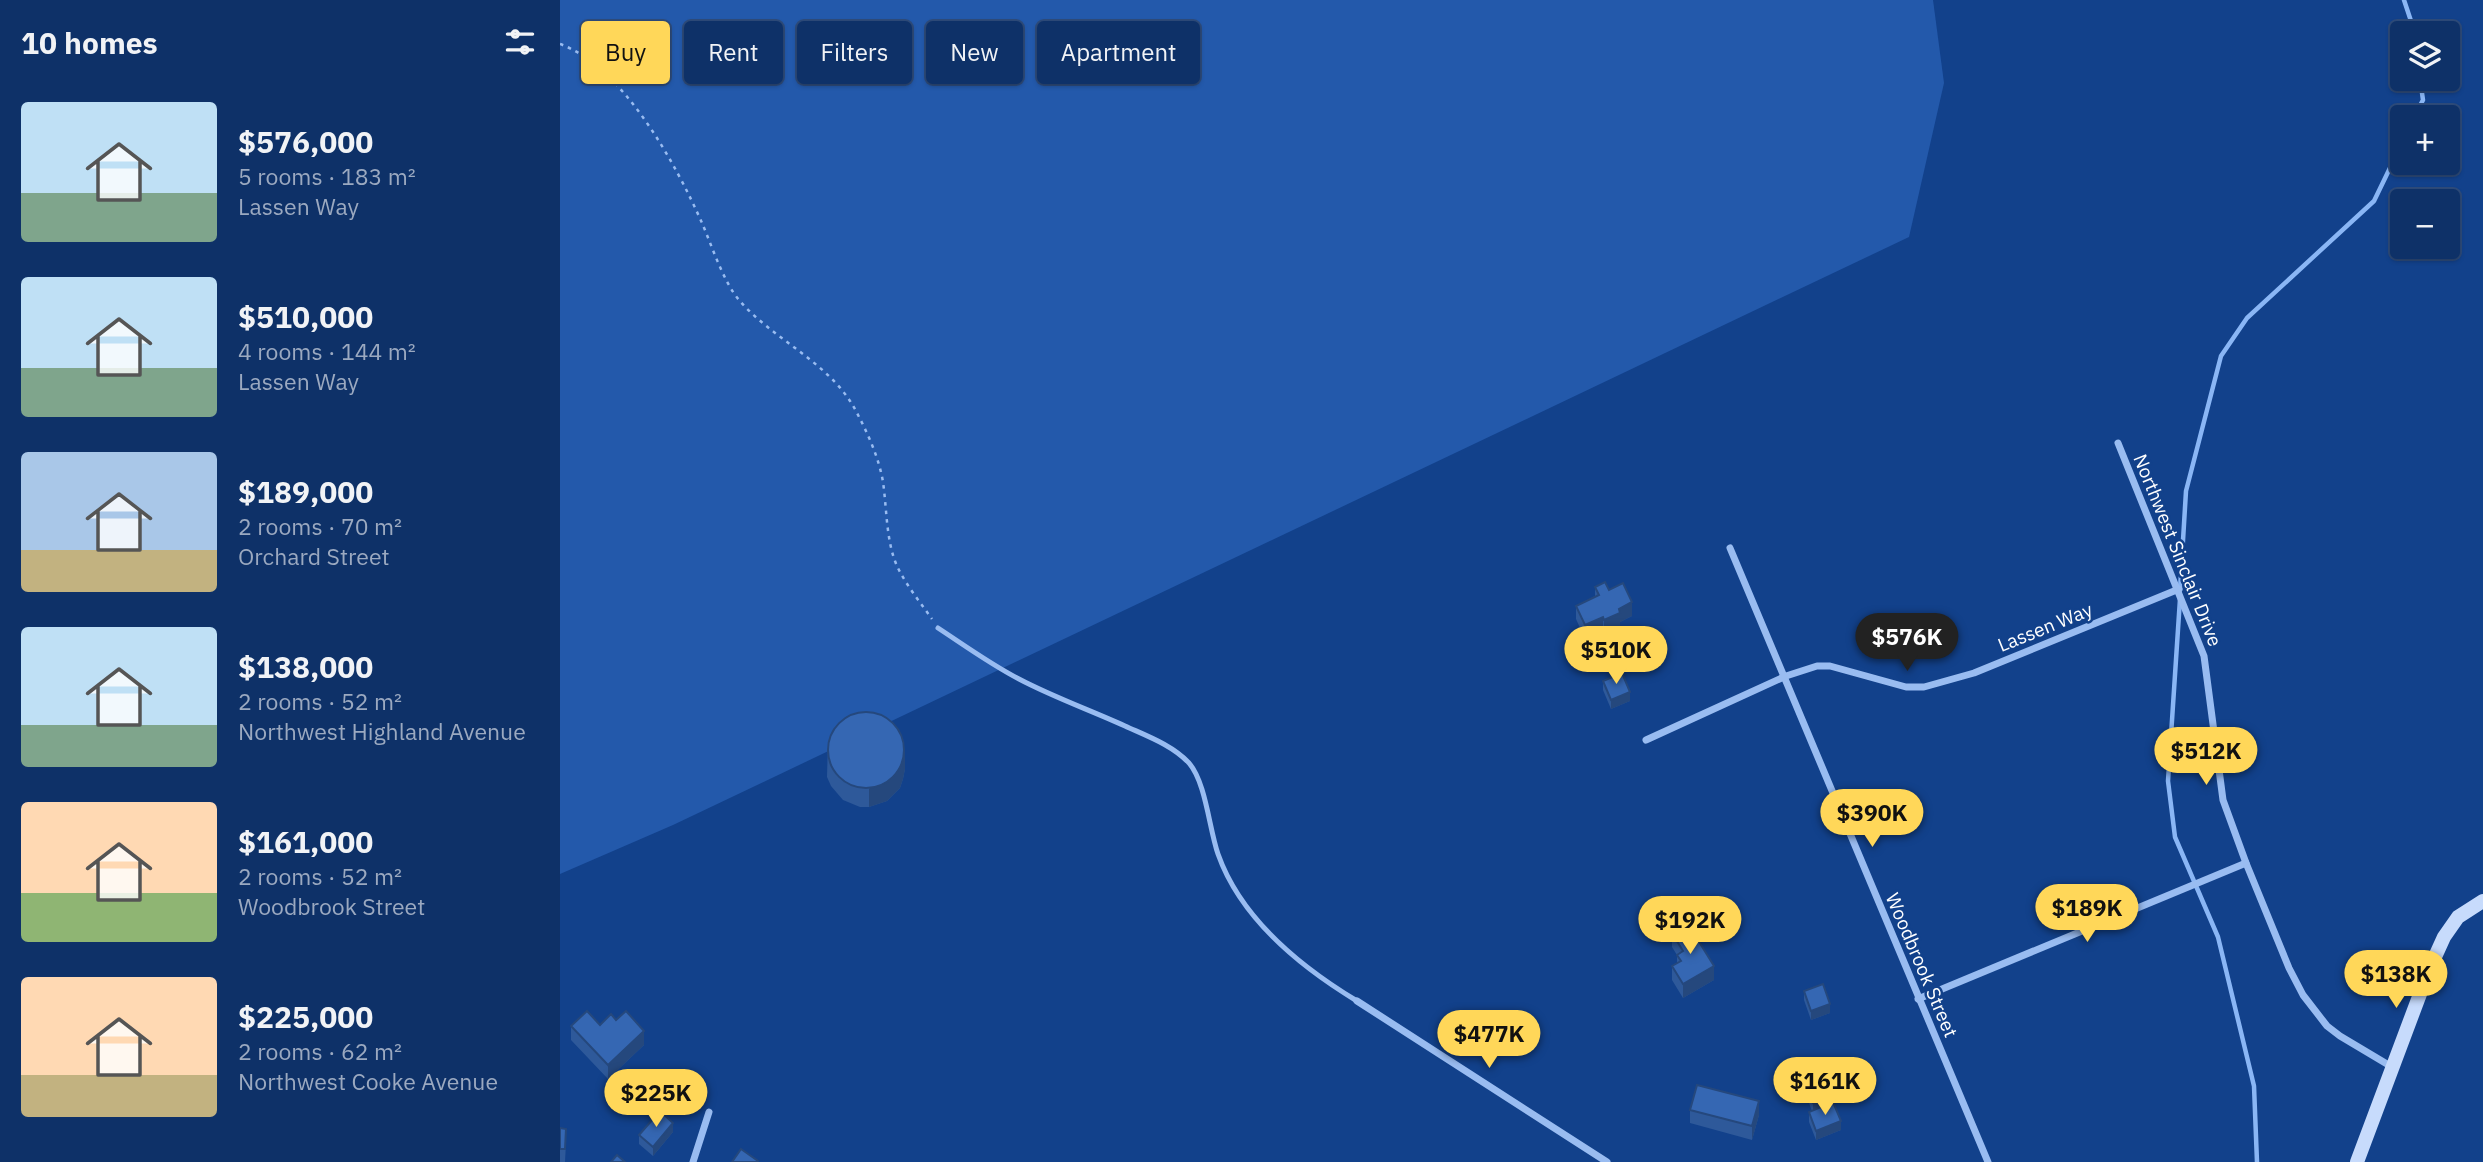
<!DOCTYPE html>
<html lang="en">
<head>
<meta charset="utf-8">
<style>
	:root { --surface:#0e3168; --page:#17396e; --text:#f1f3f6; --muted:#9ba9c0; --line:#2e4c7c; --accent:#ffd759 }
	body { margin:0; font-family:"IBM Plex Sans",sans-serif; background:var(--page); color:var(--text); height:100vh; display:flex; flex-direction:column; font-size:26px; white-space:nowrap }
	* { box-sizing:border-box; margin:0 }
	p { font-size:23px; color:var(--muted) }
	.icon { flex:none; width:38px; height:38px; fill:none; stroke:currentColor; stroke-width:2; stroke-linecap:round; stroke-linejoin:round }
	.map { position:relative; flex:1; overflow:hidden }
	.drawer { display:flex; flex-direction:column; background:var(--surface); width:560px }
	.drawer>* { flex:none }
	.banner { position:absolute; left:21px; top:21px; width:665px; height:63px; display:flex; gap:14px }
	.controls { position:absolute; left:1830px; top:21px; display:grid; gap:14px }
	.controls a { display:grid; place-items:center; width:70px; height:70px; border-radius:7px; background:var(--surface); box-shadow:0 2px 5px #0004,0 0 0 2px var(--line); font-size:35px }
	.price { position:absolute; translate:-50% -60px; padding:0 16px; border-radius:24px; background:var(--accent); color:#111; font-size:23px; line-height:46px; filter:drop-shadow(0 2px 4px #0008) }
	.price::after { content:''; position:absolute; left:50%; top:42px; width:21px; height:16px; margin-left:-10px; background:inherit; clip-path:polygon(0 0,100% 0,50% 100%) }
	.price.active { background:#222; color:#fff }
	ul { padding:0; list-style:none }
	li { display:flex; align-items:center; gap:21px; height:175px; padding:0 21px }
	li span { display:grid; place-items:center; flex:none; width:196px; height:140px; border-radius:7px; color:#555 }
	li>.icon { margin-inline-start:auto }
	span .icon { width:84px; height:84px; fill:#fffc; stroke-width:1 }
	li b { font-size:30px }
	h2 { display:flex; justify-content:space-between; align-items:center; height:84px; padding:0 21px; font-size:30px }
	.chip { padding:0 24px; border-radius:7px; background:var(--surface); box-shadow:0 2px 5px #0004,0 0 0 2px var(--line); font-size:24px; line-height:63px }
	.chip.active { background:var(--accent); color:#111 }
	main { display:flex; flex:1; min-height:0 }
	.map>svg:first-child { display:block }
	.green { fill:#2359ab }
	.lines { fill:none; stroke-linecap:round; stroke-linejoin:round }
	.stream { stroke:#8ab6f5; stroke-width:4.5 }
	.path { stroke:#99bcf1; stroke-width:2.5; stroke-dasharray:3.5 5; stroke-linecap:butt }
	.lane { stroke:#99bcf1; stroke-width:5 }
	.street { stroke:#99bcf1; stroke-width:7 }
	.secondary { stroke:#c7dbfc; stroke-width:14 }
	.wall { fill:#2e599a }
	.shaded-wall { fill:#25487d }
	.building { fill:#3567b3; stroke:#25487d; stroke-width:2 }
	.labels { text-anchor:middle; dominant-baseline:central; stroke-width:5; stroke-linejoin:round; paint-order:stroke }
	.street-label { font-size:19px; fill:#fff; stroke:#12418b }
</style>
</head>
<body>
<main>
<section class="drawer">
<h2>10 homes<svg class="icon" aria-label="filters" viewBox="0 0 24 24"><path d="M4 7h16M4 17h16"/><circle cx="9" cy="7" r="2"/><circle cx="15" cy="17" r="2"/></svg></h2>
<ul>
<li><span style="background:linear-gradient(#bfe0f5 65%,#7fa58c 0)"><svg class="icon" aria-label="home" viewBox="0 0 24 24"><path d="M3 11l9-7 9 7M6 9v11h12V9"/></svg></span><div><b>$576,000</b><p>5 rooms · 183 m²</p><p>Lassen Way</p></div></li>
<li><span style="background:linear-gradient(#bfe0f5 65%,#7fa58c 0)"><svg class="icon" aria-label="home" viewBox="0 0 24 24"><path d="M3 11l9-7 9 7M6 9v11h12V9"/></svg></span><div><b>$510,000</b><p>4 rooms · 144 m²</p><p>Lassen Way</p></div></li>
<li><span style="background:linear-gradient(#a9c7e8 70%,#c2b280 0)"><svg class="icon" aria-label="home" viewBox="0 0 24 24"><path d="M3 11l9-7 9 7M6 9v11h12V9"/></svg></span><div><b>$189,000</b><p>2 rooms · 70 m²</p><p>Orchard Street</p></div></li>
<li><span style="background:linear-gradient(#bfe0f5 70%,#7fa58c 0)"><svg class="icon" aria-label="home" viewBox="0 0 24 24"><path d="M3 11l9-7 9 7M6 9v11h12V9"/></svg></span><div><b>$138,000</b><p>2 rooms · 52 m²</p><p>Northwest Highland Avenue</p></div></li>
<li><span style="background:linear-gradient(#ffd9b3 65%,#8fb573 0)"><svg class="icon" aria-label="home" viewBox="0 0 24 24"><path d="M3 11l9-7 9 7M6 9v11h12V9"/></svg></span><div><b>$161,000</b><p>2 rooms · 52 m²</p><p>Woodbrook Street</p></div></li>
<li><span style="background:linear-gradient(#ffd9b3 70%,#c2b280 0)"><svg class="icon" aria-label="home" viewBox="0 0 24 24"><path d="M3 11l9-7 9 7M6 9v11h12V9"/></svg></span><div><b>$225,000</b><p>2 rooms · 62 m²</p><p>Northwest Cooke Avenue</p></div></li>
</ul>
</section>
<div class="map">
<svg width="1923" height="1162" viewBox="0 0 1923 1162">
	<rect width="100%" height="100%" fill="#12418b"/>
	<path class="green" d="M0,0H1373L1384,83L1349,237L113,825L0,874Z"/>
	<g class="lines">
		<g class="stream">
			<path d="M1844,0L1855,33"/>
			<path d="M1854,117L1863,100L1860,79"/>
			<path d="M1620,590L1626,491L1661,356L1687,318L1814,201L1843,141"/>
			<path d="M1620,599L1608,781L1615,837L1658,937L1694,1086L1697,1162"/>
		</g>
		<path class="path" d="M0,44C63,67 116,164 142,223C152,246 163,281 179,300C214,341 272,363 297,413C308,434 319,458 323,482C327,510 326,541 337,566C346,585 360,602 372,619"/>
		<path class="lane" d="M378,628C404,645 430,664 459,679C493,697 530,710 565,726C587,736 612,745 629,763C646,783 649,828 658,854C681,919 739,966 797,1001"/>
		<g class="street">
			<path d="M1558,443L1644,656L1663,800L1686,863L1729,968L1743,995L1767,1026L1780,1036L1832,1067"/>
			<path d="M1170,548L1428,1162"/>
			<path d="M1086,740L1226,676L1257,666H1270L1346,687H1364L1414,673L1619,589"/>
			<path d="M1358,999L1686,863"/>
			<path d="M797,1001L1047,1162"/>
			<path d="M133,1162L149,1112"/>
		</g>
		<path class="secondary" d="M1797,1162L1869,970L1884,937L1898,917L1923,901"/>
	</g>
	<g class="wall">
		<path d="M1035,587L1049,590L1072,616L1060,622V627L1044,634L1043,631L1025,639L1016,619V606L1035,596Z"/>
		<path d="M1043,681L1070,701L1051,709L1043,690Z"/>
		<path d="M268,740L345,769L343,779L340,788L327,801L309,807H300L283,800L271,786L267,777Z"/>
		<path d="M1112,933L1154,980L1123,998L1112,980V966L1117,963V955L1112,947Z"/>
		<path d="M1244,991L1270,1013L1251,1020L1244,1000Z"/>
		<path d="M56,1020L84,1045L48,1079L11,1040V1026L40,1025Z"/>
		<path d="M1246,1085L1270,1104L1281,1130L1256,1140L1249,1122V1112L1252,1111L1246,1095Z"/>
		<path d="M1130,1110L1199,1115L1192,1140L1130,1123Z"/>
		<path d="M0,1128L6,1143L5,1162H0Z"/>
		<path d="M113,1132L93,1156L79,1144V1135Z"/>
	</g>
	<g class="shaded-wall">
		<path d="M1072,602V616L1060,622V627L1044,634V620L1059,609Z"/>
		<path d="M1043,617V631L1025,639V625Z"/>
		<path d="M1070,692V701L1051,709V700Z"/>
		<path d="M345,751V769L343,779L340,788L327,801L309,807V789Z"/>
		<path d="M1154,966V980L1123,998V984Z"/>
		<path d="M1270,1004V1013L1251,1020V1011Z"/>
		<path d="M84,1031V1045L48,1079V1065Z"/>
		<path d="M1270,1096V1105L1253,1112V1103Z"/>
		<path d="M1199,1101V1115L1192,1140V1126Z"/>
		<path d="M1281,1121V1130L1256,1140V1131Z"/>
		<path d="M113,1123V1132L93,1156V1147Z"/>
	</g>
	<g class="building">
		<path d="M1045,582L1049,590L1063,583L1072,602L1059,609L1060,613L1044,620L1043,617L1025,625L1016,606L1039,595L1035,587Z"/>
		<path d="M1062,673L1070,692L1051,700L1043,681Z"/>
		<circle cx="306" cy="750" r="38"/>
		<path d="M1128,924L1154,966L1123,984L1112,966L1121,961L1117,955L1123,951L1112,933Z"/>
		<path d="M1263,984L1270,1004L1251,1011L1244,991Z"/>
		<path d="M27,1011L40,1025L51,1014L56,1020L66,1011L84,1031L48,1065L11,1026Z"/>
		<path d="M1262,1079L1270,1096L1253,1103L1246,1085Z"/>
		<path d="M1137,1085L1199,1101L1192,1126L1130,1110Z"/>
		<path d="M1273,1102L1281,1121L1256,1131L1249,1112Z"/>
		<path d="M100,1111L113,1123L93,1147L79,1135Z"/>
		<path d="M0,1128L6,1129L5,1149H0Z"/>
		<path d="M181,1149L198,1161L197,1162H172Z"/>
		<path d="M57,1155L65,1162H51Z"/>
	</g>
	<g class="labels">
		<g class="street-label">
			<text transform="translate(1618 550) rotate(68)">Northwest Sinclair Drive</text>
			<text transform="translate(1485 627) rotate(-22)">Lassen Way</text>
			<text transform="translate(1362 965) rotate(67)">Woodbrook Street</text>
		</g>
	</g>
</svg>
<div class="controls">
<a><svg class="icon" aria-label="layers" viewBox="0 0 24 24"><path d="M12 4l9 5-9 5-9-5zM3 14l9 5 9-5"/></svg></a>
<a>+</a>
<a>−</a>
</div>
<b class="price active" style="left:1347px;top:673px">$576K</b>
<b class="price" style="left:1056px;top:686px">$510K</b>
<b class="price" style="left:1646px;top:787px">$512K</b>
<b class="price" style="left:1312px;top:849px">$390K</b>
<b class="price" style="left:1527px;top:944px">$189K</b>
<b class="price" style="left:1130px;top:956px">$192K</b>
<b class="price" style="left:1836px;top:1010px">$138K</b>
<b class="price" style="left:929px;top:1070px">$477K</b>
<b class="price" style="left:1265px;top:1117px">$161K</b>
<b class="price" style="left:96px;top:1129px">$225K</b>
<div class="banner">
<a class="chip active">Buy</a>
<a class="chip">Rent</a>
<a class="chip">Filters</a>
<a class="chip">New</a>
<a class="chip">Apartment</a>
</div>
</div>
</main>
</body>
</html>
